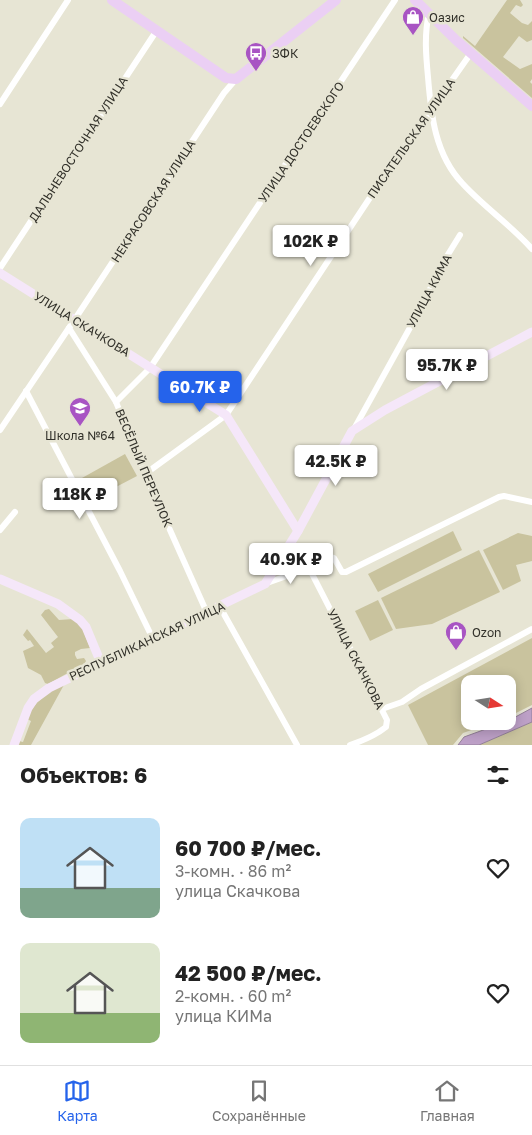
<!DOCTYPE html>
<html lang="ru">
<head>
<meta charset="utf-8">
<style>
	:root { --surface:#fff; --page:#f6f6f6; --text:#222; --muted:#767676; --line:#e0e0e0; --accent:#2563eb }
	body { margin:0; font-family:"Golos Text",sans-serif; background:var(--page); color:var(--text); height:100vh; display:flex; flex-direction:column; font-size:19px; white-space:nowrap }
	* { box-sizing:border-box; margin:0 }
	p { font-size:16px; color:var(--muted) }
	.icon { flex:none; width:28px; height:28px; fill:none; stroke:currentColor; stroke-width:2; stroke-linecap:round; stroke-linejoin:round }
	.map { position:relative; height:745px; overflow:hidden }
	.side { display:flex; flex-direction:column; background:var(--surface); flex:1 }
	.side>* { flex:none }
	.needle { width:32px; rotate:102deg }
	.fabs { position:absolute; left:461px; top:675px; display:grid; gap:10px }
	.fabs a { display:grid; place-items:center; width:55px; height:55px; border-radius:10px; background:var(--surface); box-shadow:0 2px 12px #0003; font-size:25px }
	.price { position:absolute; translate:-50% -42px; padding:0 11px; border-radius:5px; background:#fff; color:#222; font-size:16px; line-height:32px; filter:drop-shadow(0 1px 2px #0008) }
	.price::after { content:''; position:absolute; left:50%; top:30px; width:15px; height:11px; margin-left:-8px; background:inherit; clip-path:polygon(0 0,100% 0,50% 100%) }
	.price.on { background:var(--accent); color:#fff }
	ul { padding:0; list-style:none }
	li { display:flex; align-items:center; gap:15px; height:125px; padding:0 20px }
	li span { display:grid; place-items:center; flex:none; width:140px; height:100px; border-radius:10px; color:#555 }
	li>.icon { margin-inline-start:auto }
	span .icon { width:60px; height:60px; fill:#fffc; stroke-width:1 }
	li b { font-size:21px }
	h2 { display:flex; justify-content:space-between; align-items:center; height:60px; padding:0 20px; font-size:21px }
	.menu { display:flex; justify-content:space-around; align-items:center; height:70px; border-top:1px solid var(--line); background:var(--surface); font-size:14px; color:var(--muted) }
	.menu a { display:grid; justify-items:center; gap:2px }
	.menu .on { color:var(--accent) }
	.map>svg:first-child { display:block }
	.green { fill:#c9c39e }
	.water { fill:#bda0c7; stroke:#937f98 }
	.lines { fill:none; stroke-linecap:round; stroke-linejoin:round }
	.street { stroke:#fff; stroke-width:6 }
	.secondary { stroke:#f5e7f9; stroke-width:9 }
	.primary { stroke:#ebcff4; stroke-width:10 }
	.labels { text-anchor:middle; dominant-baseline:central; stroke-width:5; stroke-linejoin:round; paint-order:stroke }
	.poi-label { font-size:12px; fill:#32312a; stroke:#e7e5d4; text-anchor:start }
	.street-label { font-size:12px; fill:#32312a; stroke:#e7e5d4 }
</style>
</head>
<body>
<div class="map">
<svg width="532" height="745" viewBox="0 0 532 745">
	<rect width="100%" height="100%" fill="#e7e5d4"/>
	<g class="green">
		<path d="M507,0H520L523,5L521,7L516,5L510,13L522,23L528,25L532,21V40L527,42L519,36L503,57L520,69L532,64V79L530,82L532,84V98L463,38V36L475,46Z"/>
		<path d="M125,454L137,476L93,499L82,478Z"/>
		<path d="M453,531L462,550L378,592L368,574Z"/>
		<path d="M518,533L532,536V561L516,565L521,581L503,590L483,550Z"/>
		<path d="M479,550L500,592L432,624L396,629L381,598Z"/>
		<path d="M378,600L393,630L370,641L355,611Z"/>
		<path d="M49,609L59,620L73,619L81,625L90,648L81,649L75,652V655L77,659L84,658L86,661L84,664L48,684L45,683L41,675L28,668L23,651L34,646L30,640L28,641L23,635L27,629L46,653L54,647L51,643L58,637L41,615L45,610Z"/>
		<path d="M532,638V705L508,717V684H470V721H497L463,733L453,745H428L408,705Z"/>
		<path d="M65,683L31,745H18L19,741L23,742L31,721L27,719C33,702 49,691 65,683Z"/>
		<path d="M532,722V745H479Z"/>
	</g>
	<path class="water" d="M532,708V722L479,745H458L464,737L508,721Z"/>
	<g class="lines">
		<g class="street">
			<path d="M429,13C424,35 426,56 428,77C431,115 435,155 463,184C484,207 511,225 532,249"/>
			<path d="M0,104L68,0"/>
			<path d="M0,268L157,30"/>
			<path d="M69,328L116,402L145,474L207,613"/>
			<path d="M26,391L120,571L153,639"/>
			<path d="M116,402L150,368L395,0"/>
			<path d="M354,429L417,315L444,261L460,235"/>
			<path d="M0,430L75,319L224,93L236,79"/>
			<path d="M145,474L226,415L381,181L471,53"/>
			<path d="M0,530L15,512"/>
			<path d="M309,568L387,720L386,727C376,735 362,741 350,745"/>
			<path d="M267,583L309,568L331,557L334,558L342,572H346L499,497L504,496L532,502"/>
			<path d="M220,607L297,745"/>
			<path d="M382,709L402,702L421,689L532,629"/>
		</g>
		<g class="secondary">
			<path d="M0,273L226,415L298,531"/>
			<path d="M0,579L58,604L80,620L86,627L101,663"/>
			<path d="M14,745L28,708L34,699L49,688L265,584L298,531L352,431L385,410L532,332"/>
		</g>
		<g class="primary">
			<path d="M112,0L226,78L236,79L336,0"/>
			<path d="M415,0L457,41L532,106"/>
		</g>
	</g>
	<defs>
		<g id="shop-pin" transform="scale(1.125)"><path d="M0 17L-7.5 6A9.5 9.5 0 1 1 7.5 6Z" fill="#a854c3" stroke="#e7e5d4"/><path d="M-5-2.5h2.3a2.7 3.5 0 0 1 5.4 0H5L5.5 6h-11ZM-1.5-2.5h3a1.5 2.3 0 0 0-3 0Z" fill="#fff"/></g>
		<g id="bus-pin" transform="scale(1.125)"><path d="M0 17L-7.5 6A9.5 9.5 0 1 1 7.5 6Z" fill="#a854c3" stroke="#e7e5d4"/><path d="M-5-6H5V4H4V6H2V4H-2V6H-4V4H-5ZM-3.5-4V0h7V-4ZM-3.5 1.2v1.5H-2V1.2ZM2 1.2v1.5H3.5V1.2Z" fill="#fff"/></g>
		<g id="school-pin" transform="scale(1.125)"><path d="M0 17L-7.5 6A9.5 9.5 0 1 1 7.5 6Z" fill="#a854c3" stroke="#e7e5d4"/><path d="M0-5L7-2L0 1L-7-2ZM-4 1L0 2.5L4 1V4Q0 6-4 4Z" fill="#fff"/></g>
	</defs>
	<g fill-rule="evenodd">
		<use href="#shop-pin" x="413" y="17"/>
		<use href="#bus-pin" x="256" y="53"/>
		<use href="#school-pin" x="80" y="408"/>
		<use href="#shop-pin" x="456" y="632"/>
	</g>
	<g class="labels">
		<g class="poi-label">
			<text x="429" y="17">Оазис</text>
			<text x="272" y="53">ЗФК</text>
			<text x="80" y="435" text-anchor="middle">Школа №64</text>
			<text x="472" y="632">Ozon</text>
		</g>
		<g class="street-label">
			<text transform="translate(411 138) rotate(-55)">ПИСАТЕЛЬСКАЯ УЛИЦА</text>
			<text transform="translate(301 142) rotate(-56)">УЛИЦА ДОСТОЕВСКОГО</text>
			<text transform="translate(78 149) rotate(-57)">ДАЛЬНЕВОСТОЧНАЯ УЛИЦА</text>
			<text transform="translate(153 201) rotate(-57)">НЕКРАСОВСКАЯ УЛИЦА</text>
			<text transform="translate(429 291) rotate(-62)">УЛИЦА КИМА</text>
			<text transform="translate(82 324) rotate(32)">УЛИЦА СКАЧКОВА</text>
			<text transform="translate(144 468) rotate(67)">ВЕСЁЛЫЙ ПЕРЕУЛОК</text>
			<text transform="translate(147 641) rotate(-25)">РЕСПУБЛИКАНСКАЯ УЛИЦА</text>
			<text transform="translate(356 659) rotate(63)">УЛИЦА СКАЧКОВА</text>
		</g>
	</g>
</svg>
<div class="fabs">
<a><svg class="needle" viewBox="-14 -14 28 28"><path d="M0-13l5 13h-10z" fill="#e53935"/><path d="M0 13l5-13h-10z" fill="#767676"/></svg></a>
</div>
<b class="price" style="left:311px;top:267px">102K ₽</b>
<b class="price" style="left:447px;top:391px">95.7K ₽</b>
<b class="price on" style="left:200px;top:413px">60.7K ₽</b>
<b class="price" style="left:336px;top:487px">42.5K ₽</b>
<b class="price" style="left:80px;top:520px">118K ₽</b>
<b class="price" style="left:291px;top:585px">40.9K ₽</b>
</div>
<section class="side">
<h2>Объектов: 6<svg class="icon" aria-label="filters" viewBox="0 0 24 24"><path d="M4 7h16M4 17h16"/><circle cx="9" cy="7" r="2"/><circle cx="15" cy="17" r="2"/></svg></h2>
<ul>
<li><span style="background:linear-gradient(#bfe0f5 70%,#7fa58c 0)"><svg class="icon" aria-label="home" viewBox="0 0 24 24"><path d="M3 11l9-7 9 7M6 9v11h12V9"/></svg></span><div><b>60 700 ₽/мес.</b><p>3-комн. · 86 m²</p><p>улица Скачкова</p></div><svg class="icon" aria-label="heart" viewBox="0 0 24 24"><path d="M12 20l-8-8c-3-5 5-10 8-4 3-6 11-1 8 4z"/></svg></li>
<li><span style="background:linear-gradient(#dfe7d0 70%,#8fb573 0)"><svg class="icon" aria-label="home" viewBox="0 0 24 24"><path d="M3 11l9-7 9 7M6 9v11h12V9"/></svg></span><div><b>42 500 ₽/мес.</b><p>2-комн. · 60 m²</p><p>улица КИМа</p></div><svg class="icon" aria-label="heart" viewBox="0 0 24 24"><path d="M12 20l-8-8c-3-5 5-10 8-4 3-6 11-1 8 4z"/></svg></li>
</ul>
</section>
<nav class="menu">
<a class="on"><svg class="icon" aria-label="map" viewBox="0 0 24 24"><path d="M3 6l6-2 6 2 6-2v14l-6 2-6-2-6 2zM9 4v14M15 6v14"/></svg>Карта</a>
<a><svg class="icon" aria-label="saved" viewBox="0 0 24 24"><path d="M7 4h10v16l-5-4-5 4z"/></svg>Сохранённые</a>
<a><svg class="icon" aria-label="home" viewBox="0 0 24 24"><path d="M3 11l9-7 9 7M6 9v11h12V9"/></svg>Главная</a>
</nav>
</body>
</html>
